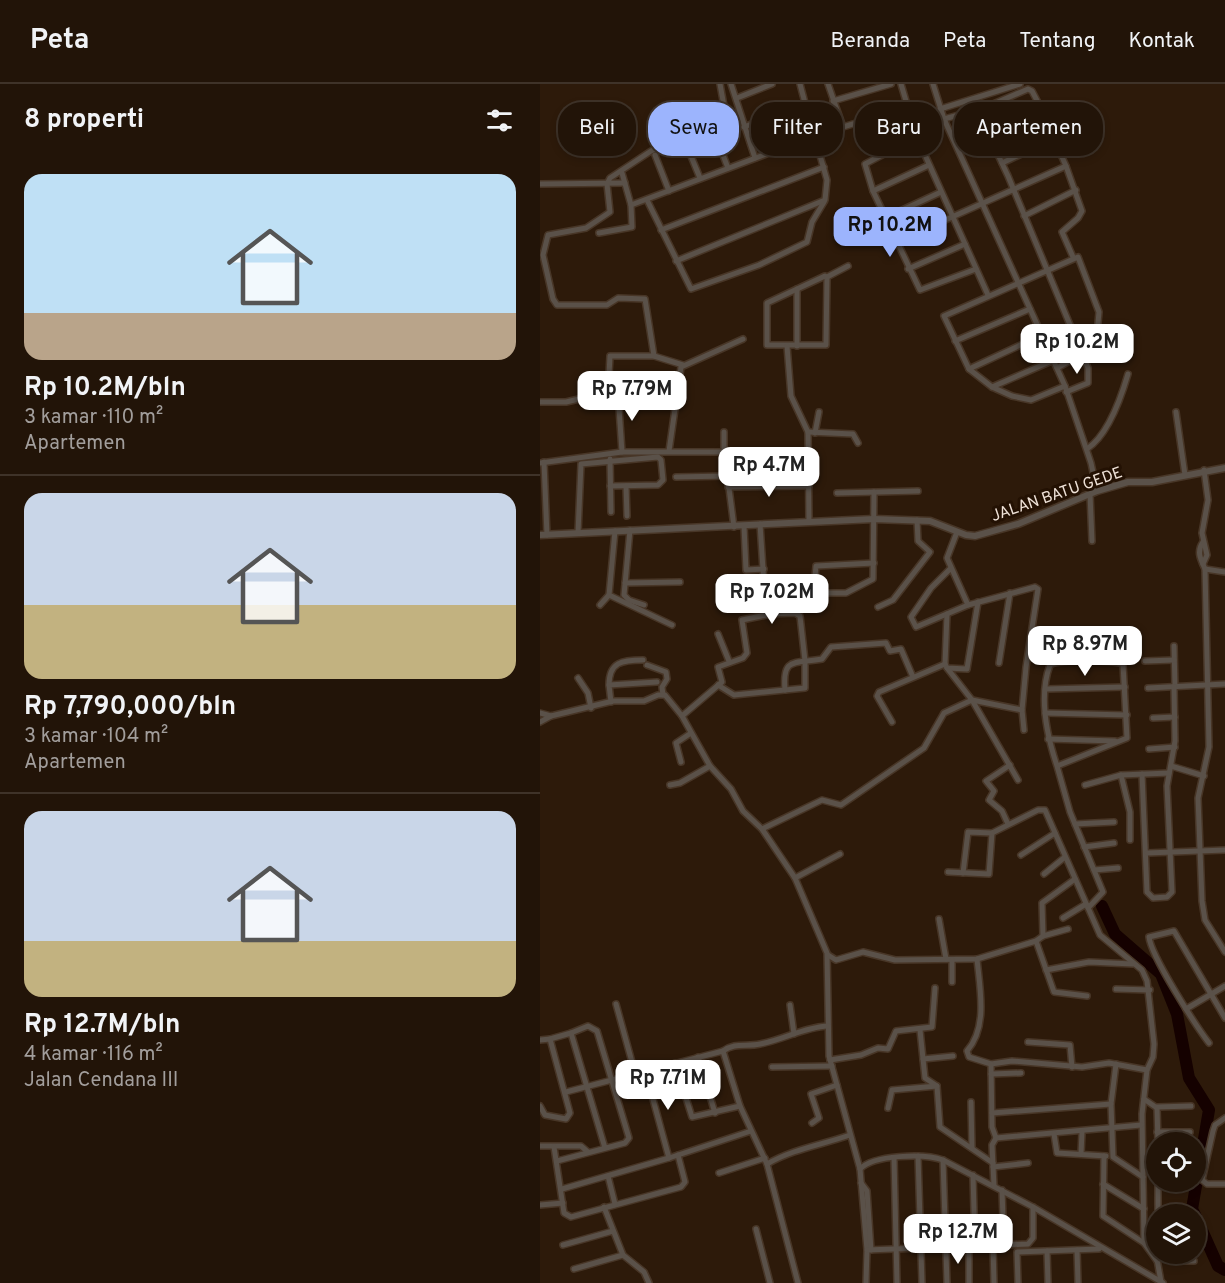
<!DOCTYPE html>
<html lang="id">
<head>
<meta charset="utf-8">
<style>
	:root { --surface:#221408; --page:#2e2116; --text:#f1f3f6; --muted:#a29e9c; --line:#3f3329; --accent:#9cb4fd }
	body { margin:0; font-family:Overpass,sans-serif; background:var(--page); color:var(--text); height:100vh; display:flex; flex-direction:column; font-size:22px; white-space:nowrap }
	* { box-sizing:border-box; margin:0 }
	p { font-size:20px; color:var(--muted) }
	.icon { flex:none; width:33px; height:33px; fill:none; stroke:currentColor; stroke-width:2; stroke-linecap:round; stroke-linejoin:round }
	.map { position:relative; flex:1; overflow:hidden }
	.details { display:flex; flex-direction:column; background:var(--surface); width:540px }
	.details>* { flex:none }
	.top-card { position:absolute; left:18px; top:18px; width:570px; height:54px; display:flex; gap:12px }
	.controls { position:absolute; left:606px; top:1048px; display:grid; gap:12px }
	.controls a { display:grid; place-items:center; width:60px; height:60px; border-radius:50%; background:var(--surface); box-shadow:0 3px 9px #0003,0 0 0 2px var(--line); font-size:30px }
	.price { position:absolute; translate:-50% -51px; padding:0 14px; border-radius:12px; background:#fff; color:#222; font-size:20px; line-height:39px; filter:drop-shadow(0 2px 3px #0008) }
	.price::after { content:''; position:absolute; left:50%; top:36px; width:18px; height:14px; margin-left:-9px; background:inherit; clip-path:polygon(0 0,100% 0,50% 100%) }
	.price.active { background:var(--accent); color:#111 }
	ul { padding:0; list-style:none }
	li { display:grid; align-content:center; gap:12px; height:318px; padding:0 24px }
	li+li { border-top:2px solid var(--line) }
	li span { display:grid; place-items:center; height:186px; border-radius:18px; color:#555 }
	li>.icon { margin-inline-start:auto }
	span .icon { width:108px; height:108px; fill:#fffc; stroke-width:1 }
	li b { font-size:26px }
	h2 { display:flex; justify-content:space-between; align-items:center; height:72px; padding:0 24px; font-size:26px }
	.pill { padding:0 21px; border-radius:24px; background:var(--surface); box-shadow:0 3px 9px #0003,0 0 0 2px var(--line); font-size:21px; line-height:54px }
	.pill.active { background:var(--accent); color:#111 }
	header { display:flex; align-items:center; gap:36px; box-sizing:border-box; height:84px; padding:0 30px; background:var(--surface); border-bottom:2px solid var(--line) }
	header strong { font-size:28px }
	nav { display:flex; gap:33px; margin-inline-start:auto; font-size:21px }
	main { display:flex; flex:1; min-height:0 }
	.map>svg:first-child { display:block }
	.lines { fill:none; stroke-linecap:round; stroke-linejoin:round }
	.river { stroke:#150100; stroke-width:12 }
	.minor-casing { stroke:#483627; stroke-width:8 }
	.tertiary-casing { stroke:#483627; stroke-width:9 }
	.minor { stroke:#5a5149; stroke-width:5 }
	.tertiary { stroke:#5a5149; stroke-width:6 }
	.labels { text-anchor:middle; dominant-baseline:central; stroke-width:6; stroke-linejoin:round; paint-order:stroke }
	.street-label { font-size:16px; fill:#efe2d8; stroke:#231103 }
</style>
</head>
<body>
<header>
<strong>Peta</strong>
<nav><a>Beranda</a><a>Peta</a><a>Tentang</a><a>Kontak</a></nav>
</header>
<main>
<section class="details">
<h2>8 properti<svg class="icon" aria-label="filters" viewBox="0 0 24 24"><path d="M4 7h16M4 17h16"/><circle cx="9" cy="7" r="2"/><circle cx="15" cy="17" r="2"/></svg></h2>
<ul>
<li><span style="background:linear-gradient(#bfe0f5 75%,#b9a48a 0)"><svg class="icon" aria-label="home" viewBox="0 0 24 24"><path d="M3 11l9-7 9 7M6 9v11h12V9"/></svg></span><div><b>Rp 10.2M/bln</b><p>3 kamar · 110 m²</p><p>Apartemen</p></div></li>
<li><span style="background:linear-gradient(#c9d6e8 60%,#c2b280 0)"><svg class="icon" aria-label="home" viewBox="0 0 24 24"><path d="M3 11l9-7 9 7M6 9v11h12V9"/></svg></span><div><b>Rp 7,790,000/bln</b><p>3 kamar · 104 m²</p><p>Apartemen</p></div></li>
<li><span style="background:linear-gradient(#c9d6e8 70%,#c2b280 0)"><svg class="icon" aria-label="home" viewBox="0 0 24 24"><path d="M3 11l9-7 9 7M6 9v11h12V9"/></svg></span><div><b>Rp 12.7M/bln</b><p>4 kamar · 116 m²</p><p>Jalan Cendana III</p></div></li>
</ul>
</section>
<div class="map">
<svg width="685" height="1199" viewBox="0 0 685 1199">
	<rect width="100%" height="100%" fill="#2d1a0a"/>
	<g class="lines">
		<g class="river">
			<path d="M562,822L575,850L621,890L637,930L649,994L669,1026L652,1125L655,1131"/>
			<path d="M656,1133L678,1182L685,1186"/>
		</g>
		<g class="minor-casing">
			<g id="minor">
				<path d="M191,0L215,74"/>
				<path d="M260,0L265,19"/>
				<path d="M288,0L303,43L368,23"/>
				<path d="M361,0L376,51L448,211"/>
				<path d="M393,0L404,35L525,302L551,379L557,407"/>
				<path d="M197,14L232,0"/>
				<path d="M293,17L351,0"/>
				<path d="M400,25L480,0"/>
				<path d="M437,27L488,5L492,7L503,28L450,53"/>
				<path d="M404,35L437,26L468,92L548,284V299L526,308"/>
				<path d="M405,38L325,80L333,107L380,206L436,185"/>
				<path d="M172,43L188,84"/>
				<path d="M144,55L160,94"/>
				<path d="M115,71L129,107"/>
				<path d="M526,82L542,127L538,134L522,148L533,173"/>
				<path d="M0,100L85,99"/>
				<path d="M333,107L389,81"/>
				<path d="M107,116L151,205L219,181L267,158L272,138L284,118"/>
				<path d="M91,121L274,52"/>
				<path d="M484,132L536,106"/>
				<path d="M345,134L401,108"/>
				<path d="M121,146L284,83"/>
				<path d="M59,149L92,143L91,121L82,89"/>
				<path d="M356,158L526,82L514,55L462,79"/>
				<path d="M136,177L285,116L287,96L265,19L204,43"/>
				<path d="M368,185L425,160"/>
				<path d="M285,192L287,194L286,261H227V219Z"/>
				<path d="M287,193L308,182"/>
				<path d="M415,257L490,225"/>
				<path d="M247,262L251,312L268,348L269,437"/>
				<path d="M257,262V205"/>
				<path d="M114,272L105,215L78,214L67,221H17L13,215L3,171L8,151L46,144L70,128L67,100L70,94L111,67L179,33L184,22L180,0"/>
				<path d="M517,284L550,266L557,250L559,228L538,173L404,232L429,285L452,303L472,312L491,316L525,302"/>
				<path d="M429,285L502,251"/>
				<path d="M452,303L514,276"/>
				<path d="M68,309L70,272H114L143,281"/>
				<path d="M78,309L82,368"/>
				<path d="M0,318H26L65,309L73,319L110,317"/>
				<path d="M636,328L645,391"/>
				<path d="M268,348L313,350L318,359"/>
				<path d="M275,349L279,328"/>
				<path d="M547,365C568,351 581,314 588,290"/>
				<path d="M129,367L141,283L203,255"/>
				<path d="M184,371V348"/>
				<path d="M185,373L269,372"/>
				<path d="M70,375L71,428"/>
				<path d="M4,378L7,451"/>
				<path d="M0,379L82,368H181L185,373L194,443"/>
				<path d="M136,393L187,392"/>
				<path d="M86,402L87,432"/>
				<path d="M188,403L269,402"/>
				<path d="M297,409L378,407"/>
				<path d="M550,410L552,457"/>
				<path d="M204,442L206,486L224,485"/>
				<path d="M90,446L84,511L89,516L104,521"/>
				<path d="M75,447L69,511L132,541"/>
				<path d="M38,449L41,380L118,373L121,376L123,396L118,401L70,402"/>
				<path d="M663,458C656,468 661,476 665,485L669,663L658,714L662,817L665,836L685,868"/>
				<path d="M663,480L667,471L662,449L668,416L664,386"/>
				<path d="M411,484L391,504L371,533L376,543L428,521L407,474L417,448"/>
				<path d="M665,485L685,488"/>
				<path d="M85,499L140,498"/>
				<path d="M274,504L279,509H306L333,495L334,408"/>
				<path d="M225,509L274,504L276,482L334,479"/>
				<path d="M60,521L69,511"/>
				<path d="M428,521L495,503L498,505L486,583L482,626L484,646"/>
				<path d="M338,523L353,516L390,468L378,457L377,436"/>
				<path d="M407,530L405,580L407,584L427,585L438,518"/>
				<path d="M178,550L189,577"/>
				<path d="M634,562L635,603"/>
				<path d="M605,577L634,576"/>
				<path d="M459,579L470,509"/>
				<path d="M107,581L126,588L127,595L122,603L123,611"/>
				<path d="M407,584L432,616L478,696"/>
				<path d="M38,594L48,609L51,624"/>
				<path d="M69,601C69,578 82,576 103,576"/>
				<path d="M178,601L194,611L265,604V577L260,532L255,529L227,530"/>
				<path d="M608,604L685,600"/>
				<path d="M506,605L585,603"/>
				<path d="M245,606C242,572 255,580 282,575L291,563L346,559L350,567L361,565L373,593"/>
				<path d="M71,618L69,601L117,598"/>
				<path d="M0,629L11,632L73,617H104L118,611H125L142,632L170,682L191,705L203,727L222,745L255,794L287,869L289,972L320,1085L327,1166L326,1199"/>
				<path d="M505,629L587,631"/>
				<path d="M142,632L182,598L178,583L203,574L207,569L202,536L226,531L220,440"/>
				<path d="M613,634L635,633"/>
				<path d="M0,638L11,632"/>
				<path d="M352,638L337,612L339,608L405,580"/>
				<path d="M508,655L575,657"/>
				<path d="M609,665L635,663"/>
				<path d="M141,678L136,659L151,649"/>
				<path d="M517,682C507,652 498,613 510,581C519,575 571,576 583,580L587,654L517,682L530,728L563,808L548,824"/>
				<path d="M631,682L664,692"/>
				<path d="M602,690L607,808L613,814L627,813L632,808L627,702L635,657L634,603"/>
				<path d="M581,691L590,728V756"/>
				<path d="M130,701L140,699L170,682"/>
				<path d="M545,701L581,691L629,689"/>
				<path d="M468,740L462,727L449,716L454,707L446,697L470,681"/>
				<path d="M535,740L574,738"/>
				<path d="M222,745L282,716L301,721L384,664L404,629L432,616L482,626"/>
				<path d="M544,763L574,759"/>
				<path d="M607,769L685,766"/>
				<path d="M481,771L515,749"/>
				<path d="M554,786L578,784"/>
				<path d="M408,788L449,790L452,749L498,726H505L560,851L602,886L607,897L614,960L613,973L607,986L602,1030L604,1159L617,1177"/>
				<path d="M423,789L428,748L452,749"/>
				<path d="M504,790L525,773"/>
				<path d="M255,794L300,770"/>
				<path d="M523,834L546,820"/>
				<path d="M399,835L406,875"/>
				<path d="M503,852L528,845"/>
				<path d="M496,857L514,908L547,912"/>
				<path d="M288,871L296,876L323,868L355,876L437,875L496,857L503,852L502,819L535,795"/>
				<path d="M437,875C440,906 448,943 427,967L429,973L451,980L472,977L542,983L569,979L607,986"/>
				<path d="M506,886L549,878L593,880"/>
				<path d="M412,898V876"/>
				<path d="M576,905L610,906"/>
				<path d="M76,920L95,989"/>
				<path d="M250,921L254,950"/>
				<path d="M646,925L685,902"/>
				<path d="M380,946L385,994L397,1002L400,1043L453,1079"/>
				<path d="M10,955L31,949"/>
				<path d="M0,956L10,955L30,1029L26,1035L5,1031L0,1022"/>
				<path d="M488,958L530,961L532,983"/>
				<path d="M669,959C656,942 611,872 609,853L634,847L685,934"/>
				<path d="M183,967C195,958 206,963 220,960C243,956 264,943 288,942"/>
				<path d="M158,973L175,1029"/>
				<path d="M383,975L413,972"/>
				<path d="M290,976L321,971L338,964L348,965L356,947L392,943L395,904"/>
				<path d="M135,979L152,1033L200,1022"/>
				<path d="M451,980L452,1043L456,1054L601,1041"/>
				<path d="M576,980L571,1020L573,1073L603,1093"/>
				<path d="M232,983L292,982"/>
				<path d="M105,986L129,1074"/>
				<path d="M451,990L481,989"/>
				<path d="M26,1008L183,967L200,1022L227,1080L258,1199"/>
				<path d="M604,1015L617,1024"/>
				<path d="M431,1018L432,1064"/>
				<path d="M348,1024L352,1006L397,1002"/>
				<path d="M452,1029L571,1020"/>
				<path d="M685,1034L675,1041L673,1047L662,1096L667,1100H685"/>
				<path d="M272,1039L279,1034L271,1010L297,1001"/>
				<path d="M617,1048H650"/>
				<path d="M514,1050L517,1069L566,1072"/>
				<path d="M618,1059L617,1023L651,1022"/>
				<path d="M0,1062H41L48,1068"/>
				<path d="M14,1063L24,1129L31,1133L141,1103L145,1098L138,1071"/>
				<path d="M541,1070L542,1048"/>
				<path d="M378,1072L382,1199"/>
				<path d="M564,1072L563,1132L604,1159"/>
				<path d="M354,1074L357,1199"/>
				<path d="M403,1076L407,1199"/>
				<path d="M17,1077L85,1059L89,1054L57,947L48,942L31,949L65,1064"/>
				<path d="M227,1080C253,1065 281,1061 310,1051"/>
				<path d="M453,1083L488,1079"/>
				<path d="M320,1085C333,1071 384,1069 403,1076L493,1123L623,1199"/>
				<path d="M179,1089L225,1074"/>
				<path d="M433,1091L435,1163"/>
				<path d="M68,1092L75,1120"/>
				<path d="M618,1098V1131"/>
				<path d="M321,1099L327,1107L331,1166"/>
				<path d="M563,1100L604,1125"/>
				<path d="M618,1100L641,1101"/>
				<path d="M454,1102L452,1061L456,1054"/>
				<path d="M22,1105L129,1074L211,1047"/>
				<path d="M462,1106L464,1162"/>
				<path d="M0,1121L23,1119"/>
				<path d="M64,1123L83,1171L104,1188L109,1199"/>
				<path d="M618,1125L643,1126"/>
				<path d="M216,1145L230,1199"/>
				<path d="M23,1161L73,1147"/>
				<path d="M453,1162L454,1199"/>
				<path d="M429,1163V1199"/>
				<path d="M327,1166L488,1160L493,1154V1123"/>
				<path d="M537,1166L538,1199"/>
				<path d="M507,1167L508,1199"/>
				<path d="M618,1170L634,1177H654"/>
				<path d="M617,1175L621,1198"/>
				<path d="M34,1185L83,1171"/>
				<path d="M478,1199L477,1168L559,1165"/>
			</g>
		</g>
		<g class="tertiary-casing">
			<path id="tertiary" d="M0,451L334,435L390,437L426,451L435,452L478,440L557,407L588,398H612L685,384"/>
		</g>
		<use href="#minor" class="minor"/>
		<use href="#tertiary" class="tertiary"/>
	</g>
	<g class="labels">
		<g class="street-label">
			<text transform="translate(517 411) rotate(-19)">JALAN BATU GEDE</text>
		</g>
	</g>
</svg>
<div class="controls">
<a><svg class="icon" aria-label="locate" viewBox="0 0 24 24"><circle cx="12" cy="12" r="6"/><path d="M12 2v4M12 18v4M2 12h4M18 12h4"/></svg></a>
<a><svg class="icon" aria-label="layers" viewBox="0 0 24 24"><path d="M12 4l9 5-9 5-9-5zM3 14l9 5 9-5"/></svg></a>
</div>
<b class="price active" style="left:350px;top:174px">Rp 10.2M</b>
<b class="price" style="left:537px;top:291px">Rp 10.2M</b>
<b class="price" style="left:92px;top:338px">Rp 7.79M</b>
<b class="price" style="left:229px;top:414px">Rp 4.7M</b>
<b class="price" style="left:232px;top:541px">Rp 7.02M</b>
<b class="price" style="left:545px;top:593px">Rp 8.97M</b>
<b class="price" style="left:128px;top:1027px">Rp 7.71M</b>
<b class="price" style="left:418px;top:1181px">Rp 12.7M</b>
<div class="top-card">
<a class="pill">Beli</a>
<a class="pill active">Sewa</a>
<a class="pill">Filter</a>
<a class="pill">Baru</a>
<a class="pill">Apartemen</a>
</div>
</div>
</main>
</body>
</html>
